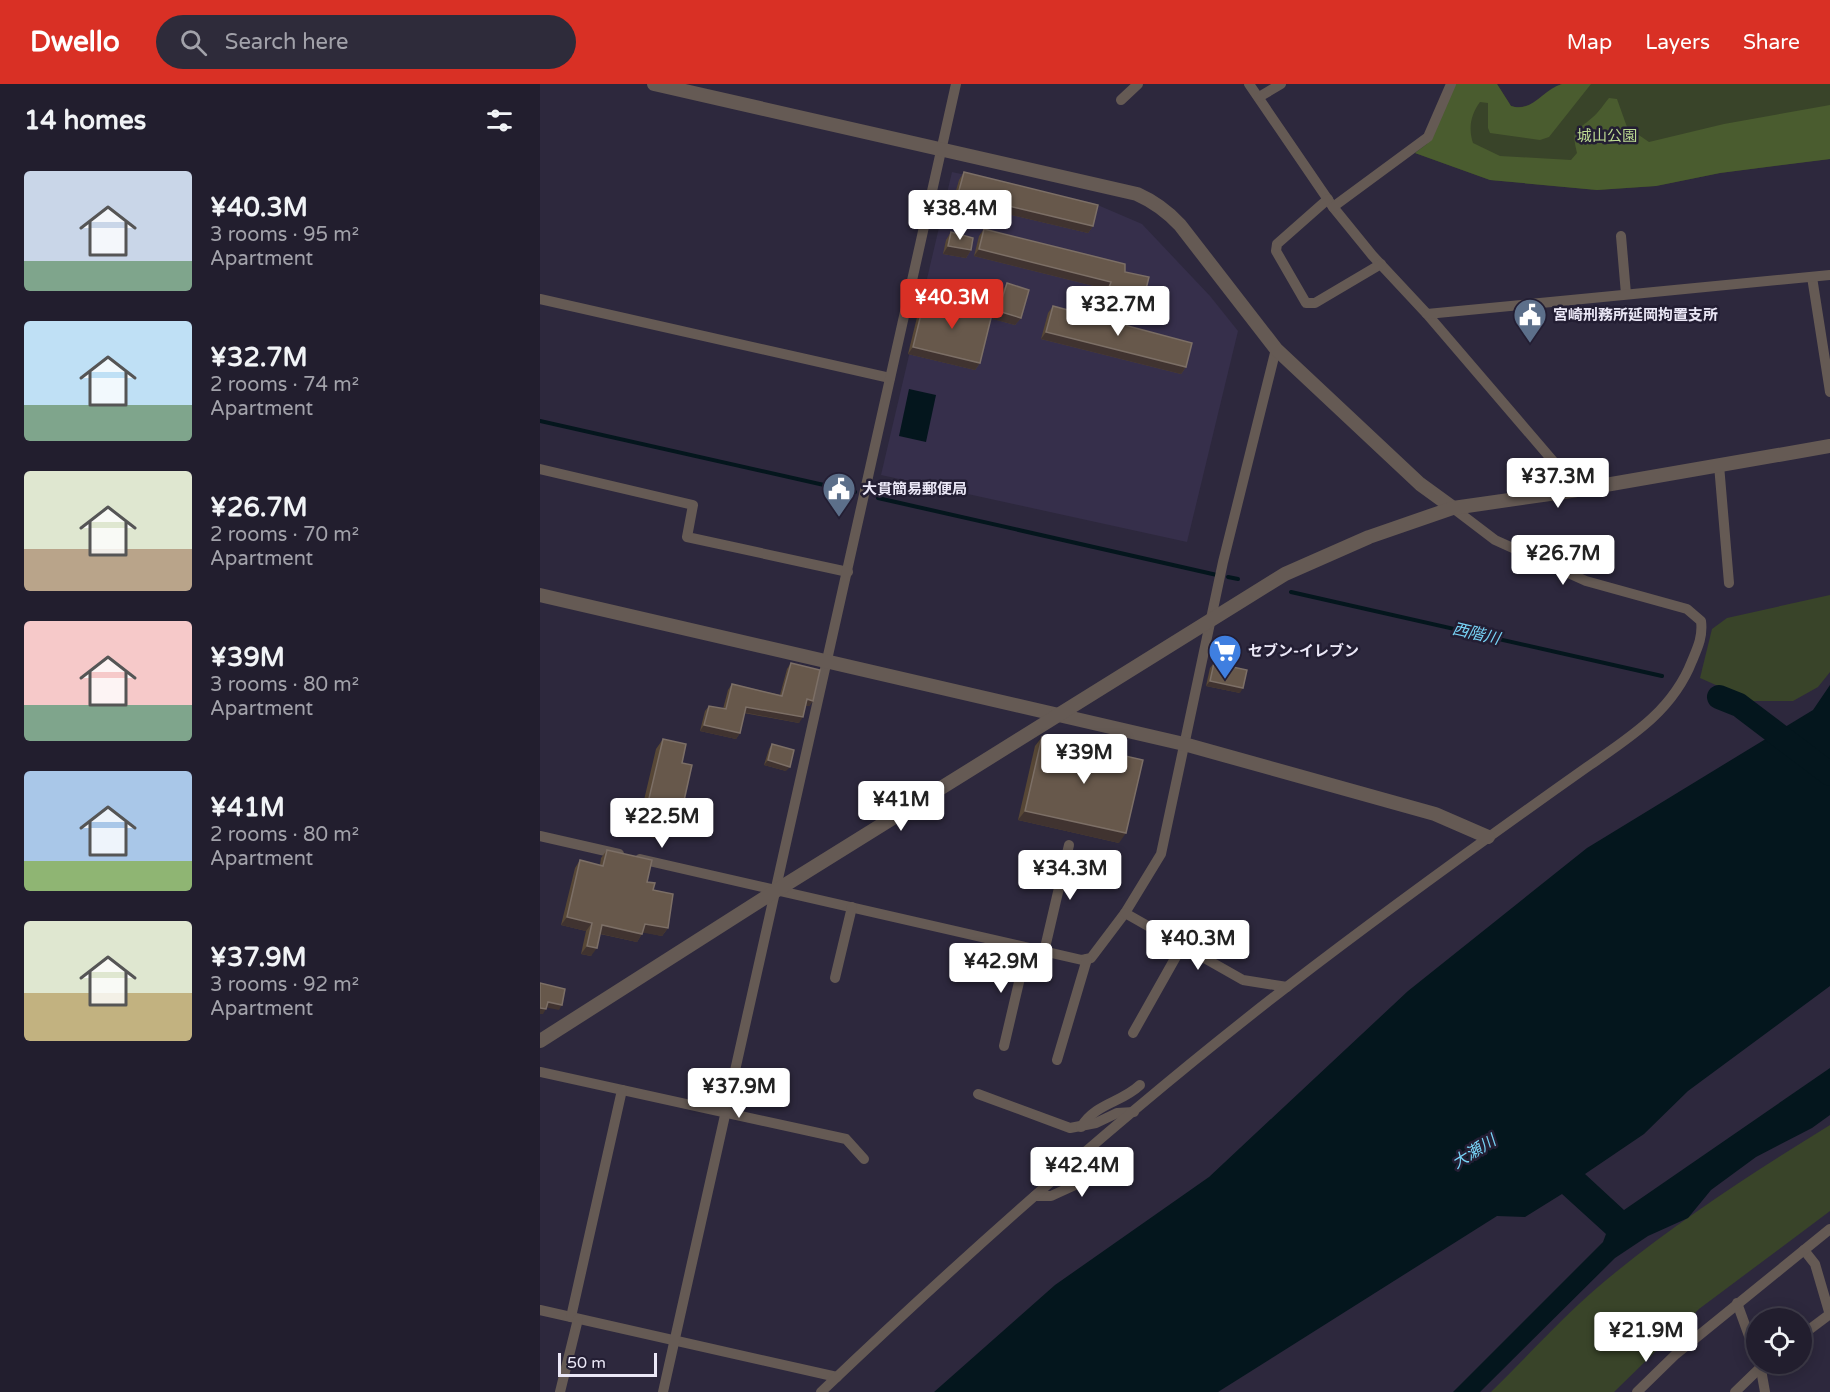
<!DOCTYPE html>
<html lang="en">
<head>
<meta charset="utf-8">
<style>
	:root { --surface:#221e2e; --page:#2e2b3a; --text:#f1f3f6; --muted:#a2a2aa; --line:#3f3c4a; --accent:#d93025 }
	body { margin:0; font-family:"Varela Round","Noto Sans JP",sans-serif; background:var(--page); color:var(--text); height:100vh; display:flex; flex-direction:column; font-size:22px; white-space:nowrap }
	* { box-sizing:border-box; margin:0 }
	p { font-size:20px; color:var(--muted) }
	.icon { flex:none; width:33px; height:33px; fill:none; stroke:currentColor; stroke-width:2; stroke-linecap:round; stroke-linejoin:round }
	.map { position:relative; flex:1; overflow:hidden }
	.sheet { display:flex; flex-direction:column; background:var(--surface); width:540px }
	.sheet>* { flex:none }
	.tools { position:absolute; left:1206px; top:1224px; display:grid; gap:12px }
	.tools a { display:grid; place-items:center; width:66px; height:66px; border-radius:50%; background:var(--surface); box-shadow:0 3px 15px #0003,0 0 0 2px var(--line); font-size:30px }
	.scale { position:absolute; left:18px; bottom:15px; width:99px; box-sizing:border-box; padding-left:6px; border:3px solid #ebe8f7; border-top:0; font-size:16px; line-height:21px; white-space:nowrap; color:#ebe8f7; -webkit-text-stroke:4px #231e33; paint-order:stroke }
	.price { position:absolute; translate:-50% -51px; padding:0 14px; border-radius:6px; background:#fff; color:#222; font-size:20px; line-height:39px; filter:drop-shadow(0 2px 3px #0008) }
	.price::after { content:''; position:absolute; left:50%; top:36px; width:18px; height:14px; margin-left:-9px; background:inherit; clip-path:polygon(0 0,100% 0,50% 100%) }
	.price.on { background:var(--accent); color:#fff }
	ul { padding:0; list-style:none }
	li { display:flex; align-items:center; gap:18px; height:150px; padding:0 24px }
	li span { display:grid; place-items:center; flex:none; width:168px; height:120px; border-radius:6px; color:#555 }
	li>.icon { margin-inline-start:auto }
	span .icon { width:72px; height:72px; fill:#fffc; stroke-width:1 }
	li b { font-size:26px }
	h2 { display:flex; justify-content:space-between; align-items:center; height:72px; padding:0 24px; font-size:26px }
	header { display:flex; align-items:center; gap:36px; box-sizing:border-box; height:84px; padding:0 30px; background:var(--accent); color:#fff }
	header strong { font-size:28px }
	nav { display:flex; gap:33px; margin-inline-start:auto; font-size:21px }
	.search { width:420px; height:54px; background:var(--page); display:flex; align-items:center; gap:15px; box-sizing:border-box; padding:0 21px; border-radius:33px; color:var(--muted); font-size:22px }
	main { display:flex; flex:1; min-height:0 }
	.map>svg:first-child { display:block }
	.built { fill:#362f4b }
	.green { fill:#394429 }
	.forest { fill:#4a5c2f }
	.water { fill:#04161d }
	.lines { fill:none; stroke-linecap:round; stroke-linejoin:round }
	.stream { stroke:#04161d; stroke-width:4 }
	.river { stroke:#04161d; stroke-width:24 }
	.minor { stroke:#655a54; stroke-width:10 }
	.tertiary { stroke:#655a54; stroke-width:14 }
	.wall { fill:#574736 }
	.shaded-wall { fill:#403330 }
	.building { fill:#67584b; stroke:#7c6f66; stroke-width:1.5 }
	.labels { text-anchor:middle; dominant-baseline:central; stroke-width:5; stroke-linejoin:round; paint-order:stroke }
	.park-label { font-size:15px; fill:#bddb93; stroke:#231e33 }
	.poi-label { font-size:15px; font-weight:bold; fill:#ebe8f7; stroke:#231e33; text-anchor:start }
	.water-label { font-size:16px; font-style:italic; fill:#78d4f7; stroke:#231e33 }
</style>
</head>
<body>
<header>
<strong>Dwello</strong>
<div class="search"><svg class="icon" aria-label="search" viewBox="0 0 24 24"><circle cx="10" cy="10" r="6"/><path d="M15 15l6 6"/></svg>Search here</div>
<nav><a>Map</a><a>Layers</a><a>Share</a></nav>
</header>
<main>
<section class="sheet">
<h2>14 homes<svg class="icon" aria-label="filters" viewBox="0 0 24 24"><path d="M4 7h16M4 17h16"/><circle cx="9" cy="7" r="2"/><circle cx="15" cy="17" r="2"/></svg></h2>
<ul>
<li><span style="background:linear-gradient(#c9d6e8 75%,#7fa58c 0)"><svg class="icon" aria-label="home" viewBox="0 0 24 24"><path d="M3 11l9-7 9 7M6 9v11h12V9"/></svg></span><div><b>¥40.3M</b><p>3 rooms · 95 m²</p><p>Apartment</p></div></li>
<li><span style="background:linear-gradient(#bfe0f5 70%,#7fa58c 0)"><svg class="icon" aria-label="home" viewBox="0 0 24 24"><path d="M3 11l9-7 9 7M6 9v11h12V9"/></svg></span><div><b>¥32.7M</b><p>2 rooms · 74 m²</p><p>Apartment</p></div></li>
<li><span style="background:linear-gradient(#dfe7d0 65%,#b9a48a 0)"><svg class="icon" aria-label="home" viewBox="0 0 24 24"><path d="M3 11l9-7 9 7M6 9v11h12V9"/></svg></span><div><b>¥26.7M</b><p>2 rooms · 70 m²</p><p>Apartment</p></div></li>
<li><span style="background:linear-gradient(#f6c9c9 70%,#7fa58c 0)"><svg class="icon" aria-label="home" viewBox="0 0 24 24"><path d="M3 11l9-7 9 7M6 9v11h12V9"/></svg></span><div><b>¥39M</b><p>3 rooms · 80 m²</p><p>Apartment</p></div></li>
<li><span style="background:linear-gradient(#a9c7e8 75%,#8fb573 0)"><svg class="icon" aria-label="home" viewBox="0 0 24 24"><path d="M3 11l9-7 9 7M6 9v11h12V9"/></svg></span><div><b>¥41M</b><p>2 rooms · 80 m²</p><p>Apartment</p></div></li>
<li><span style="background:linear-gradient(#dfe7d0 60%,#c2b280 0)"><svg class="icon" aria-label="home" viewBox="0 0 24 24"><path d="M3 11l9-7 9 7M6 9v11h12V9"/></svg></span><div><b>¥37.9M</b><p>3 rooms · 92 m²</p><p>Apartment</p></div></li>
</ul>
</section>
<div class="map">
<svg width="1290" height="1308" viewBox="0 0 1290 1308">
	<rect width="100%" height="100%" fill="#2d283d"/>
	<path class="built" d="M412,88L553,119L602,140L670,212L698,247L647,458L341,391Z"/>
	<g class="green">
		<path d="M957,0L971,22C989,28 1006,10 1021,0H1290V75L1180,89L1116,102L1057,106L950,96L875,69Z"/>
		<path d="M1290,511V588L1278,603L1253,617H1212L1160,594L1172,545L1187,534Z"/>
		<path d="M1290,1041V1127L1159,1225L1074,1308H951C989,1271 1025,1230 1065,1197C1136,1138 1212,1089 1290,1041Z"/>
	</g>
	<path class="forest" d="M914,0H957L971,22C993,29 1003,5 1022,0C1031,0 1042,0 1051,0L1009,53L1000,56L950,49L948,44V19L940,18C931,30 928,44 933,59L960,72L1031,76L1037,69C1031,44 1035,49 1053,33C1059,28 1064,20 1069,14L1077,15L1087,43L1109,58L1184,40L1290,21V75L1180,89L1116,102L1057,106L950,96L875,69L887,60Z"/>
	<g class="water">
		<path d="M369,305L396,311L386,358L359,352Z"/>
		<path d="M1290,601V902L1148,1007L1104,1050L1045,1090L1084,1126L1290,984V1031L1272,1044L1216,1073L1171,1106L1148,1134L1108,1152L1075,1174L940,1308H913L1063,1158L1066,1150L1022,1110L985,1133L957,1132L678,1308H394L515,1201L669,1093L868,907L1047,764L1273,626Z"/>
	</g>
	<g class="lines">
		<g class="stream">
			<path d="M0,337L315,408"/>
			<path d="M338,414L677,491"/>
			<path d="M688,493L698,495"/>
			<path d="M751,508L1122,592"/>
		</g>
		<path class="river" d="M1179,613L1199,621L1290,690"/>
		<g class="minor">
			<path d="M709,0L793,123L832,171L887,230L1019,384L1031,407"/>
			<path d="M719,13L741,0"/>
			<path d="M581,16L598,0"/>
			<path d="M788,115L737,160L736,167L766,219H775L841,180"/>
			<path d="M793,123L888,53L911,0"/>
			<path d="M1081,152L1086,210"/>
			<path d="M1272,193L1290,308"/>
			<path d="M0,215L350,294"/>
			<path d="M887,230L1290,191"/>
			<path d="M1179,381L1189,499"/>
			<path d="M0,385L153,421L147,453L308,488"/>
			<path d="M0,752L79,770"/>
			<path d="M100,775L542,876L551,874L585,829L621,770L683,478L736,265"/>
			<path d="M585,829L703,896L747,903"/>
			<path d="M504,868L529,761"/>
			<path d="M295,894L312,823"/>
			<path d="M593,949L642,862"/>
			<path d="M464,962L487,864"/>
			<path d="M517,976L547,875"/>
			<path d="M0,988L306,1055L324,1075"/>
			<path d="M438,1010L530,1044L556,1039L577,1029L594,1028"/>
			<path d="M541,1043C556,1019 581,1019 600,1001"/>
			<path d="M495,1112H511L581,1080"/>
			<path d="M1264,1166L1275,1180L1290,1231"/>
			<path d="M1197,1219L1216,1271"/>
			<path d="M0,1226L297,1293"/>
			<path d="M31,1233L82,1006"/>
			<path d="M1262,1251L1290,1230"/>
			<path d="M1220,1280L1225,1308"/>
			<path d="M20,1308L38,1235"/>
			<path d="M123,1308L416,0"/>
			<path d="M281,1308C430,1166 585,1028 748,902C847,826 948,753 1050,681C1092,652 1133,626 1152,577C1158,563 1163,552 1161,537L1147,525L1046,497L955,456L913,424"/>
			<path d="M1097,1308L1136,1270L1290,1145"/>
			<path d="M1195,1308L1224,1280"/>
		</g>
		<g class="tertiary">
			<path d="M114,0L597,110C615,118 627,127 640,141L736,265L880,400L913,424"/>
			<path d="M0,511L644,660L895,730L948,753"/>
			<path d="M0,957L237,806L745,490L829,453L913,424L1031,407L1290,362"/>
		</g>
	</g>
	<g class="wall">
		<path d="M424,88L553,142L548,149L413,117L419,96Z"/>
		<path d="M444,145L585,188L599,220L564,211L566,205L434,172L439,152Z"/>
		<path d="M411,148L431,166L426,174L403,170L406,156Z"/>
		<path d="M467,199L481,234L475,241L453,235L462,207Z"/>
		<path d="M385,214L440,279L435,286L368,270L380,221Z"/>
		<path d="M513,222L646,283L641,290L501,255L508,229Z"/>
		<path d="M251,579L273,617L269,622L265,621L259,639L204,629L200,649L196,655L160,647L165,627L169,622L183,625L188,606L192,600L240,611L247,585Z"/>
		<path d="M674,579L700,609L666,602L670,584Z"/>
		<path d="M502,653L579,759L478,736L495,662Z"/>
		<path d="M123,655L142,679L132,749L125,747L120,755L96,750L116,665Z"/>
		<path d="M232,660L246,687L224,681L229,665Z"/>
		<path d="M67,766L107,798L113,806L128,844L122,852L103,848L97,858L60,850L51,872L41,870L46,847L21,841L35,784L40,776L60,781L61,774Z"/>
	</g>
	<g class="shaded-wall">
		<path d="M418,110L553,142L548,149L413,117Z"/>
		<path d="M408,162L431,166L426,174L403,170Z"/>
		<path d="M439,165L571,198L566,205L434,172Z"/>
		<path d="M569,204L604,213L599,220L564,211Z"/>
		<path d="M458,227L481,234L475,241L453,235Z"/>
		<path d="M506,248L646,283L641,290L501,255Z"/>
		<path d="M373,263L440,279L435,286L368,270Z"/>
		<path d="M670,597L703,604L700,609L666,602Z"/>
		<path d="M267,615L273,617L269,622L263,621Z"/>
		<path d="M206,623L263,633L259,639L202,628Z"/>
		<path d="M164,641L200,649L196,655L160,647Z"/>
		<path d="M228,676L250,683L246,687L224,681Z"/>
		<path d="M485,727L586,749L579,759L478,736Z"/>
		<path d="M129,737L139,739L132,749L125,747L120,755L96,750L103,740Z"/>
		<path d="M27,833L52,839L46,847L21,841Z"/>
		<path d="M105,840L128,844L122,852L99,848Z"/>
		<path d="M62,841L102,850L97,858L57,849Z"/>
		<path d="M47,862L57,864L51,872L41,870Z"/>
		<path d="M8,918L22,921L19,926L4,923Z"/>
		<path d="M0,924L6,925L3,930H0Z"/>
	</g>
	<g class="building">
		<path d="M424,88L558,121L553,142L418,110Z"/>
		<path d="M444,145L585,180V188L609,193L604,213L569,204L571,198L439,165Z"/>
		<path d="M411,148L433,154L431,166L408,162Z"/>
		<path d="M467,199L489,206L481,234L458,227Z"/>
		<path d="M385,214L452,230L440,279L373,263Z"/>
		<path d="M513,222L652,259L646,283L506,248Z"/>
		<path d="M251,579L280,586L273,617L267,615L263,633L206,623L200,649L164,641L169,622L186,625L192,600L242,612Z"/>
		<path d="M674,579L707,586L703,604L670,597Z"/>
		<path d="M502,653L603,676L586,749L485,727Z"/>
		<path d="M123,655L146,660L142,679L152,681L139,739L129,737L127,745L103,740Z"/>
		<path d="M232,660L254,666L250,683L228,676Z"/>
		<path d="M67,766L112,776L107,798L115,799L113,806L133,810L128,844L105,840L102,850L62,841L57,864L47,862L52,839L27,833L40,776L63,782Z"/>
		<path d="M0,899L25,905L22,921L8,918L6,925L0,924Z"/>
	</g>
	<defs>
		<g id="civic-pin" transform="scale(1.725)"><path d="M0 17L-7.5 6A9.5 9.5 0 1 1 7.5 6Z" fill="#5c6f8a" stroke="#231e33"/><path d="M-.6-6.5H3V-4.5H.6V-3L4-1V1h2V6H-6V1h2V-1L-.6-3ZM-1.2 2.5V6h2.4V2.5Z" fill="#fff"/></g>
		<g id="supermarket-pin" transform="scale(1.725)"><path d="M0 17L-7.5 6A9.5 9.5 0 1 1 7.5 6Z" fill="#3f7fe0" stroke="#231e33"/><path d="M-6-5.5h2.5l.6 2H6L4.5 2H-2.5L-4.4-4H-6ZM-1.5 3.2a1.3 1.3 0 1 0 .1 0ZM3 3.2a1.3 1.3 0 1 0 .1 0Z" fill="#fff"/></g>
	</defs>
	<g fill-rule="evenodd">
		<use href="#civic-pin" x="990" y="231"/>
		<use href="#civic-pin" x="299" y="405"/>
		<use href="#supermarket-pin" x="685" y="567"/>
	</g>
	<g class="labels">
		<g class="park-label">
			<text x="1067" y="52">城山公園</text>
		</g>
		<g class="poi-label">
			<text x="1013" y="231">宮崎刑務所延岡拘置支所</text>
			<text x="322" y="405">大貫簡易郵便局</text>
			<text x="708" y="567">セブン-イレブン</text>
		</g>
		<g class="water-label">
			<text transform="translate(936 550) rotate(13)">西階川</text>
			<text transform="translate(934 1068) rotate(-32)">大瀬川</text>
		</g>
	</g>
</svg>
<div class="tools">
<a><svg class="icon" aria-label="locate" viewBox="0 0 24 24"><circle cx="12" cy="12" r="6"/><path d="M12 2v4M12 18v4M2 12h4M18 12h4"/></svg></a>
</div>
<div class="scale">50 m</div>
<b class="price" style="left:420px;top:157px">¥38.4M</b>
<b class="price on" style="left:412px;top:246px">¥40.3M</b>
<b class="price" style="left:578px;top:253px">¥32.7M</b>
<b class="price" style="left:1018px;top:425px">¥37.3M</b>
<b class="price" style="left:1023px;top:502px">¥26.7M</b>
<b class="price" style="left:544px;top:701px">¥39M</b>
<b class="price" style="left:361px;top:748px">¥41M</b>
<b class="price" style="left:122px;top:765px">¥22.5M</b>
<b class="price" style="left:530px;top:817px">¥34.3M</b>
<b class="price" style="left:658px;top:887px">¥40.3M</b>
<b class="price" style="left:461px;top:910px">¥42.9M</b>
<b class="price" style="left:199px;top:1035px">¥37.9M</b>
<b class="price" style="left:542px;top:1114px">¥42.4M</b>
<b class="price" style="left:1106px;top:1279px">¥21.9M</b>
</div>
</main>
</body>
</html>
